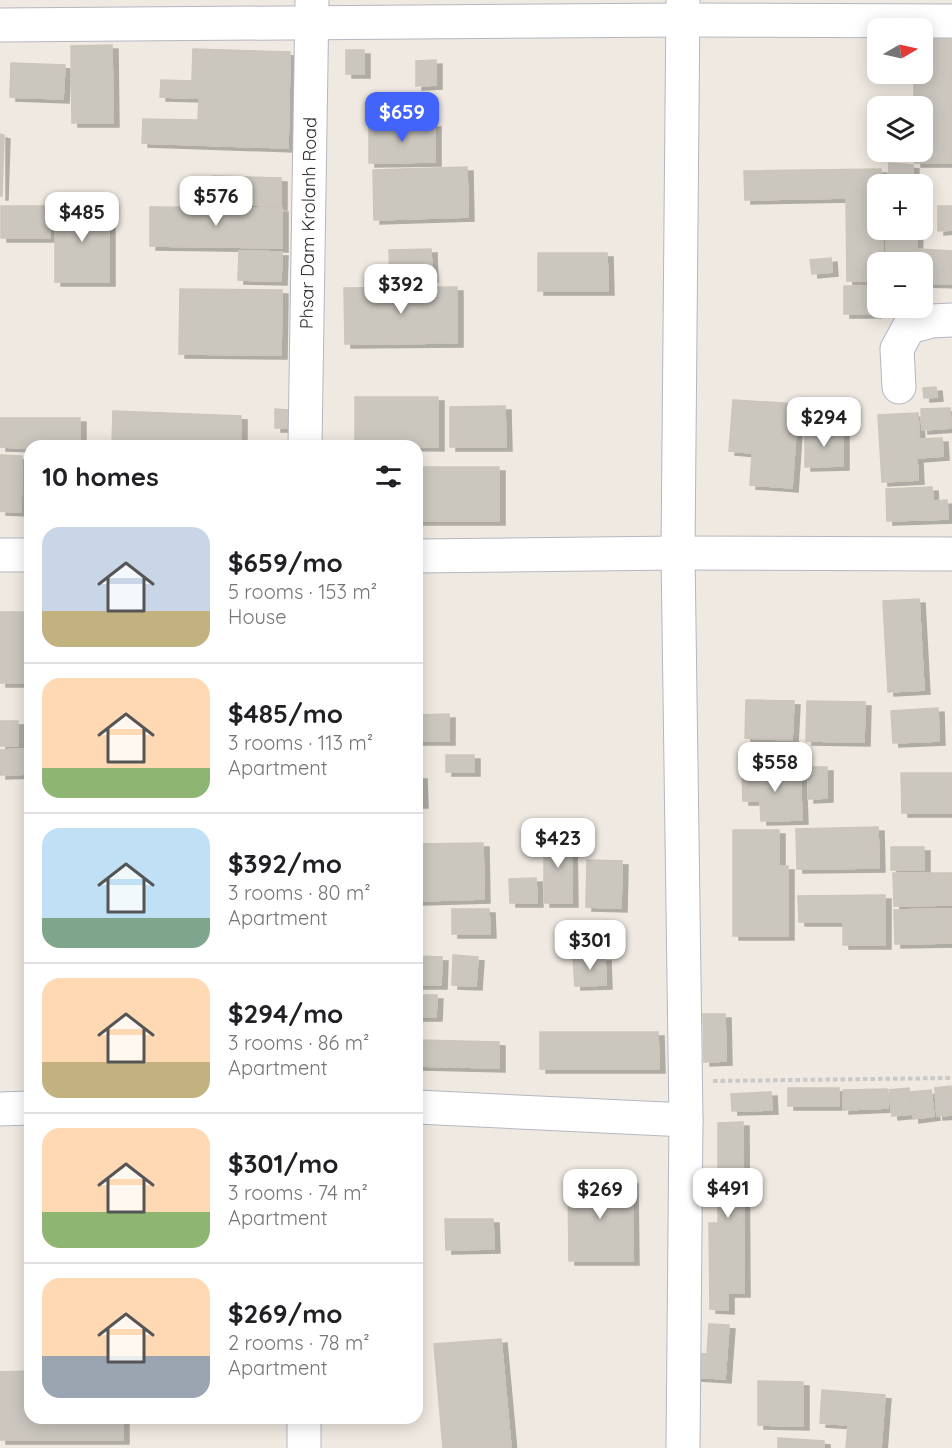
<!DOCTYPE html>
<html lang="en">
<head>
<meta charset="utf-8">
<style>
	:root { --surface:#fff; --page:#f2f2f2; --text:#202124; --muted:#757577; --line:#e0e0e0; --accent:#4264fb }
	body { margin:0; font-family:Quicksand,sans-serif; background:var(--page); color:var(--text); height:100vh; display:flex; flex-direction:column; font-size:22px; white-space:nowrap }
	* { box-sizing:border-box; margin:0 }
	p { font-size:20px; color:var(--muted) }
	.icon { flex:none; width:33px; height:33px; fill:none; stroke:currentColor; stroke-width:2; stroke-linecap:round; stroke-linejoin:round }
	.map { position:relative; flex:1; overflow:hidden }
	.side { position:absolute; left:24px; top:440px; width:399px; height:984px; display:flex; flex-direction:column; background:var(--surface); border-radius:18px; box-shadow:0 3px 15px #0003 }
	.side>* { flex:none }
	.needle { width:39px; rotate:81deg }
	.buttons { position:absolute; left:867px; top:18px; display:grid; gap:12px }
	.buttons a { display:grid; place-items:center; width:66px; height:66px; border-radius:12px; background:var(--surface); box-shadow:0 3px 15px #0003; font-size:30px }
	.price { position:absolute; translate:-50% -51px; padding:0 14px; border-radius:12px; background:#fff; color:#222; font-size:20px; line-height:39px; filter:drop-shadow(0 2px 3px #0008) }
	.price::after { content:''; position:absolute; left:50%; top:36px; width:18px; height:14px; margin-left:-9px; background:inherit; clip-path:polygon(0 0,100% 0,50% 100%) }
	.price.on { background:var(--accent); color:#fff }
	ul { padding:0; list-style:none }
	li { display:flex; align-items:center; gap:18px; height:150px; padding:0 18px }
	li+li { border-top:2px solid var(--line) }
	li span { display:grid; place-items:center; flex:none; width:168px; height:120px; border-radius:18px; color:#555 }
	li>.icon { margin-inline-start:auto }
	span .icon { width:72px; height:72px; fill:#fffc; stroke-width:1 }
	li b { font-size:26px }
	h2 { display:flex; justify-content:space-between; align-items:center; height:72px; padding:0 18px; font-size:26px }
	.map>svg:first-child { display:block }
	.building { fill:#cbc7bf; stroke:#cbc5ba; stroke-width:1.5; filter:url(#shadow) }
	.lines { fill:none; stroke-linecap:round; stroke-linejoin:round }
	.minor-casing { stroke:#b4b7c1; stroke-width:35 }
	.path { stroke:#c9c9c9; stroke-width:4; stroke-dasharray:4.5 3; stroke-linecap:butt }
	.minor { stroke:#fff; stroke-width:33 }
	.labels { text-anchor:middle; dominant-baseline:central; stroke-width:4.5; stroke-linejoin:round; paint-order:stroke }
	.street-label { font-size:18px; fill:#2e2e2e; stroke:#fff }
</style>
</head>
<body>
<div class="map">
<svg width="952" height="1448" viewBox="0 0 952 1448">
	<defs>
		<filter id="shadow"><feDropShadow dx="6" dy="4" stdDeviation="0" flood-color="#0004"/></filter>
	</defs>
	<rect width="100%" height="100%" fill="#efe9e1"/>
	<g class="building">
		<path d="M922,39H952V163H915V152H922V106H914V74H922Z"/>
		<path d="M112,45L113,123H72L71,46Z"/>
		<path d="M193,49L290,52L288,148L142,143L143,119L198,120L199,98L160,97L161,80L192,81Z"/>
		<rect x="346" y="50" width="18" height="24"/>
		<path d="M436,60V85L416,86V61Z"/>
		<path d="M11,63L65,65L63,99L10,97Z"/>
		<path d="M435,123V162L369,163V124Z"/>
		<path d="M0,134L4,135L2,196H0Z"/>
		<path d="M889,163L913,165L912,184H888Z"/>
		<path d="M467,167L468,217L374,220L373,170Z"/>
		<path d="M881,169V184H878V230H882L883,262H878V281H847L846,198L745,200L744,171Z"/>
		<path d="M213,176L281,178V206L212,204Z"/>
		<rect x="55" y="204" width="54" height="78"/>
		<rect x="1" y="206" width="49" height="32"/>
		<path d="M938,206H952V230L938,231Z"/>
		<path d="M150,207L282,208V248L150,246Z"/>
		<path d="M887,230H917L916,262H886Z"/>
		<path d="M431,249L432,278L390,279L389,250Z"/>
		<path d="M918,249L952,251V284L922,283V262H918Z"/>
		<path d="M239,251L282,252L281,281L238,280Z"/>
		<path d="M538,253H607L608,291H538Z"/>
		<path d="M831,258L832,272L812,274L810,260Z"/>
		<rect x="844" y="286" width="31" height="28"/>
		<path d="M457,287V343L345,344L344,288Z"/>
		<path d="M180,289L282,290L281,355L179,354Z"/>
		<path d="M936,387L937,397L924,398L923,388Z"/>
		<path d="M355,397H438V447L355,446Z"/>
		<path d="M733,400L798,404L792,488L750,485L752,453L729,451Z"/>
		<path d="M505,406L506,447H450V407Z"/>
		<path d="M950,408L951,428L922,430L921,409Z"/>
		<path d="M275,409L288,410L287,428H275Z"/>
		<path d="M113,411L241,416V446L149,444V446H112Z"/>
		<path d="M918,413L919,439L942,438L943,456L917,458L918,480L882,482L878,415Z"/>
		<path d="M0,418H80V446H30V448L0,447Z"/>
		<path d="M805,430H843V466L805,467Z"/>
		<path d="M0,455L22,456L21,512L0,511Z"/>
		<rect x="417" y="467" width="82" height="54"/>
		<path d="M932,487L933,501L947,500L948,519L887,521L886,489Z"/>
		<path d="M919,599L924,690L888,692L883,601Z"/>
		<rect x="0" y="612" width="30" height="71"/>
		<path d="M746,700L794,701L792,740L745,738Z"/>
		<path d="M807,701L865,702L864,742L806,741Z"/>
		<path d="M938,708L939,741L893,743L891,711Z"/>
		<path d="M449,714V741H417V715Z"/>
		<rect x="0" y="721" width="18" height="25"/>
		<path d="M30,749V774L0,775V750Z"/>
		<rect x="446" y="755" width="28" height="17"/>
		<path d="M808,767H827V798L808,799Z"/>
		<path d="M800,768L802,820L761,821L760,801H743L742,771Z"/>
		<path d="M901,773H952V813H902Z"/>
		<path d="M417,775H421L422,804H417Z"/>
		<path d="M878,827L879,868L797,869L796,829Z"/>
		<path d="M733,830H779V866H788V936H733Z"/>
		<path d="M544,834H571L572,903H544Z"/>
		<path d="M483,843L484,899L417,901V844Z"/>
		<rect x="891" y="847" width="33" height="23"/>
		<path d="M587,860L622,861L621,908L586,907Z"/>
		<path d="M893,873H952V905L894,906Z"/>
		<path d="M536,878L537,903H510L509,879Z"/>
		<path d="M885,895V945H843V922H799L798,896Z"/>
		<path d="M452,909H489L490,934H452Z"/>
		<path d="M952,909V943L895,944L894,910Z"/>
		<path d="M453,955L478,957L476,986L452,985Z"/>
		<path d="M417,956L442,957L441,985H417Z"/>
		<path d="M605,957L606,985L575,986L573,958Z"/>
		<path d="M417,995H437L436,1017H417Z"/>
		<path d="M703,1014H725L726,1061L704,1062Z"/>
		<path d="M540,1032H658L659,1069H540Z"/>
		<path d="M417,1040L499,1042V1068L417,1066Z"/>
		<path d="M951,1086L952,1115L937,1116L935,1088Z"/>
		<rect x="788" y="1088" width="51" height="18"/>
		<path d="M909,1088L912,1114L892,1116L889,1090Z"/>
		<path d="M887,1089L888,1108L843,1110V1090Z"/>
		<path d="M931,1090L934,1116L913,1119L911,1092Z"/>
		<path d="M771,1092L772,1110L732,1111L731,1094Z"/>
		<path d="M743,1122L744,1293H728V1310L710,1309L709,1223H718V1123Z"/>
		<path d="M568,1180H632L633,1261H569Z"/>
		<path d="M445,1219H493L494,1249L446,1250Z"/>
		<path d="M709,1324L729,1325L725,1379L694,1377L696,1353L707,1354Z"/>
		<path d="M501,1339L511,1448H443L434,1344Z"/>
		<path d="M30,1371V1418H123V1440H0V1372Z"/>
		<path d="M758,1381L803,1382V1426L758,1425Z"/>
		<path d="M822,1390L885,1395L881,1448H846L848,1425L820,1423Z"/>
		<path d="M778,1438L824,1441V1448H778Z"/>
	</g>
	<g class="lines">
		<g class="minor-casing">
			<g id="minor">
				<path d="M683,0L678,553L686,1120L683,1448"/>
				<path d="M0,25L682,20L952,21"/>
				<path d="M899,387L897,349L909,327L932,321L952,320"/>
				<path d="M305,446L312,0"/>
				<path d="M0,555H30"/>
				<path d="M417,556L678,553L952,554"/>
				<path d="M417,1107L686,1120"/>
				<path d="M0,1109L30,1108"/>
				<path d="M304,1418V1448"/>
			</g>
		</g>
		<path class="path" d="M713,1081L952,1078"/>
		<use href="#minor" class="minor"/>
	</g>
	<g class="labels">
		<g class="street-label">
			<text transform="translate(308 223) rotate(-89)">Phsar Dam Krolanh Road</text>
		</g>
	</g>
</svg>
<div class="buttons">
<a><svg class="needle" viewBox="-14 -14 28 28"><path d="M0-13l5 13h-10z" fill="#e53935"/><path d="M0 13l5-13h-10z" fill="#757577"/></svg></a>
<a><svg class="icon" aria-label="layers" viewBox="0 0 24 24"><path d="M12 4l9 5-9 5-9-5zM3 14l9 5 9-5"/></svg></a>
<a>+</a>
<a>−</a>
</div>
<b class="price on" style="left:402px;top:143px">$659</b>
<b class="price" style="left:216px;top:227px">$576</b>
<b class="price" style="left:82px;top:243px">$485</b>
<b class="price" style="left:401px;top:315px">$392</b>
<b class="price" style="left:824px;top:448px">$294</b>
<b class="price" style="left:775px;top:793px">$558</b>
<b class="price" style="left:558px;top:869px">$423</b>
<b class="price" style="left:590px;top:971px">$301</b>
<b class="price" style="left:728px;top:1219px">$491</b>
<b class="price" style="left:600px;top:1220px">$269</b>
<section class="side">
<h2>10 homes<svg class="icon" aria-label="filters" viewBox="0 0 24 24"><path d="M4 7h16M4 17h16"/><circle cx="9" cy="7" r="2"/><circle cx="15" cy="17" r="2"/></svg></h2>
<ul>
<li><span style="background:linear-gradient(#c9d6e8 70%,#c2b280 0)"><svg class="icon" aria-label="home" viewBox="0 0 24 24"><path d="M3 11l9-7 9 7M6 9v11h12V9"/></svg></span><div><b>$659/mo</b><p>5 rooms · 153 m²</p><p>House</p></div></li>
<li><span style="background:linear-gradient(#ffd9b3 75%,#8fb573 0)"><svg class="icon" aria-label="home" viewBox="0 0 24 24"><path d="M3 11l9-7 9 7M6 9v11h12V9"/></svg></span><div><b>$485/mo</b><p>3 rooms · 113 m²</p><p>Apartment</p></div></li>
<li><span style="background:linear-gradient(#bfe0f5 75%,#7fa58c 0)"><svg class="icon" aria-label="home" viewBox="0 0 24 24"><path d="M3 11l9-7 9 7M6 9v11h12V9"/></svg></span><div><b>$392/mo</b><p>3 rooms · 80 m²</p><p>Apartment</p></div></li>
<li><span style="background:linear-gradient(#ffd9b3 70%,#c2b280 0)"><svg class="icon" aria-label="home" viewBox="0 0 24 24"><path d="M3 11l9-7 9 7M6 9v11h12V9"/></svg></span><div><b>$294/mo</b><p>3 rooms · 86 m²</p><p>Apartment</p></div></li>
<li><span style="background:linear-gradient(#ffd9b3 70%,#8fb573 0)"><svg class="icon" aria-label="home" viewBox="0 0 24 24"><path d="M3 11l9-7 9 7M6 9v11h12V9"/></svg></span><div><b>$301/mo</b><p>3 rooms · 74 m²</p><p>Apartment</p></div></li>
<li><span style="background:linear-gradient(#ffd9b3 65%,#9aa5b1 0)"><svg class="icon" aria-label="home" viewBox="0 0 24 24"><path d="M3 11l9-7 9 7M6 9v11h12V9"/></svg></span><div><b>$269/mo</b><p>2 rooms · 78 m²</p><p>Apartment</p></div></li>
</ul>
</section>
</div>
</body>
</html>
